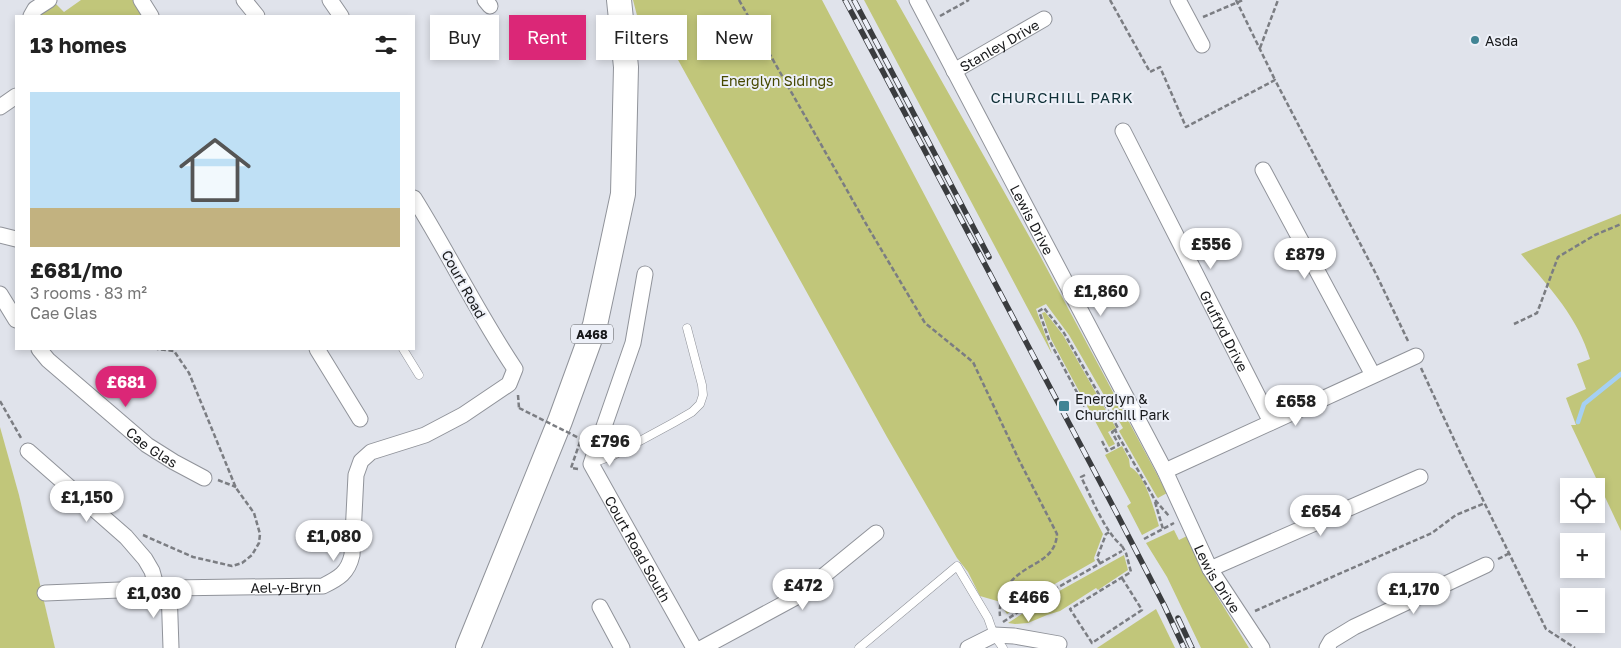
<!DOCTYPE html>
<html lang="en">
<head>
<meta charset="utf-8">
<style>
	:root { --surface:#fff; --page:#f6f6f6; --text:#222; --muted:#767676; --accent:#db2777 }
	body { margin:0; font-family:"Golos Text",sans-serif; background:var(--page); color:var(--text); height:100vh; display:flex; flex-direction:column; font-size:19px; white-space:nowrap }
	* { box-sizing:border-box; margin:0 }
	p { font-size:16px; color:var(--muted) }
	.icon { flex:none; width:28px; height:28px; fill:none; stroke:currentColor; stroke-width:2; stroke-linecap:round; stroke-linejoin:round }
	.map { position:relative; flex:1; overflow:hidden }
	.side { position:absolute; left:15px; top:15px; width:400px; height:335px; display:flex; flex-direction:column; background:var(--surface); border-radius:0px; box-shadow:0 2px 8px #0003 }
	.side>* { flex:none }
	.hud { position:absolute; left:430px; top:15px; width:475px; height:45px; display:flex; gap:10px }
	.controls { position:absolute; left:1560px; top:478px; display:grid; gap:10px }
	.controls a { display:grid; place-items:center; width:45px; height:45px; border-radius:0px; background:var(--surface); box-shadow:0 2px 8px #0003; font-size:25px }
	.price { position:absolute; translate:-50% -42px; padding:0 11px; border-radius:18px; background:#fff; color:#222; font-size:16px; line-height:32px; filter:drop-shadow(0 1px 2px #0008) }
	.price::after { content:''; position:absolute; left:50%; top:30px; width:15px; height:11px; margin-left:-8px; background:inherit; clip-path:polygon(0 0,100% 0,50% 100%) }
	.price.on { background:var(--accent); color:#fff }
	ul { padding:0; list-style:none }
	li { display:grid; align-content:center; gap:10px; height:265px; padding:0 15px }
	li span { display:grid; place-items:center; height:155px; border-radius:0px; color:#555 }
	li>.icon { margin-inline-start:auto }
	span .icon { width:90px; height:90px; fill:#fffc; stroke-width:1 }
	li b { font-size:21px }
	h2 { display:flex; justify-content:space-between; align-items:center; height:60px; padding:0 15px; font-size:21px }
	.pill { padding:0 18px; border-radius:0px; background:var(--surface); box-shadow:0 2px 8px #0003; font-size:18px; line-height:45px }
	.pill.on { background:var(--accent); color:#fff }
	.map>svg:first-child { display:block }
	.green { fill:#c1c67a }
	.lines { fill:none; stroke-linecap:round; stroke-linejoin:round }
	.stream { stroke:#a5d0f4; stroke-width:4.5 }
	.lane-casing { stroke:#90939a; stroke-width:9 }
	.street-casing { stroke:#90939a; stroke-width:17 }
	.primary-casing { stroke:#90939a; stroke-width:26 }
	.path { stroke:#7b7d82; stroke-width:2.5; stroke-dasharray:5 2.5; stroke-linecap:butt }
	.lane { stroke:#fff; stroke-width:8 }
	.street { stroke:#fff; stroke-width:15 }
	.primary { stroke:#fff; stroke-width:24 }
	.rail-casing { stroke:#3a3c3f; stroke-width:5.5 }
	.rail { stroke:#edf0f8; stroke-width:4; stroke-dasharray:11; stroke-linecap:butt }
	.path-bridge { stroke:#7b7d82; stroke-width:2.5; stroke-dasharray:5 2.5; stroke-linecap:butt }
	.poi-dot { fill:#418494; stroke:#edf0f8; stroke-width:2 }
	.labels { text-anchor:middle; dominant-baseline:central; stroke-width:4; stroke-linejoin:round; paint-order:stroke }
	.shield { fill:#edf0f8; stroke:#585a5d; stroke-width:1 }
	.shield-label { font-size:12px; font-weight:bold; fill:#18191b }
	.poi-label { font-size:14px; fill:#18191b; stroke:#edf0f8; text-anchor:start }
	.street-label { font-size:14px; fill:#18191b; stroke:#edf0f8 }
	.park-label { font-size:14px; fill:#464800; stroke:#edf0f8 }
	.neighbourhood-label { font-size:15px; letter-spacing:1px; fill:#0f3037; stroke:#edf0f8 }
</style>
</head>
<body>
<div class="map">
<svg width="1621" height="648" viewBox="0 0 1621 648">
	<rect width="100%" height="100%" fill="#e0e3eb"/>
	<g class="green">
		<path d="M81,0H136L147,16H38L55,3L64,12Z"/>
		<path d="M633,0H822L1103,534L1094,558L1095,561L1039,593L1007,614L1003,608L1004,603L980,596L968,572L957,558L887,437L657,22L640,27Z"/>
		<path d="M864,0H896L1038,252L1167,493L1158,498L1157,497L1119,431L1123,428L1069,335L1046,304L1036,309L1052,354Z"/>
		<path d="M1621,214V531L1571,425H1576L1566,398L1586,389L1577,364L1590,359C1578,317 1548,286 1521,254Z"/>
		<path d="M1045,312L1063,335L1116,428L1108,432L1115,444L1109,447L1051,339L1042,313Z"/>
		<path d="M0,427L19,495L55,648H0Z"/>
		<path d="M1122,446L1129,459L1130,467C1146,475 1154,510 1159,526L1142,535L1127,506L1131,503L1105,455Z"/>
		<path d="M1174,530L1179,540L1187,536L1217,596L1249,648H1201L1167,577L1146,543Z"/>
		<path d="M1124,555L1128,570L1098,590L1096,588L1060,611L1047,615L1028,623L1015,624L1008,623L1043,600Z"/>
		<path d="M1156,609L1175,648H1097Z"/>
	</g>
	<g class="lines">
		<path class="stream" d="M1578,422L1584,404L1621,374"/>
		<g class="lane-casing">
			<g id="lane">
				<path d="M403,349L419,375"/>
				<path d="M593,463L614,455L673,423L692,412L700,404L703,395L702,385L687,328"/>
				<path d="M859,648L957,566L988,618L994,635L1003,648"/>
			</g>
		</g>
		<g class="street-casing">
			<g id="street">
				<path d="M141,0L151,16"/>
				<path d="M244,0L257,16"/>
				<path d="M330,0L341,16"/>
				<path d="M485,0L490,6"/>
				<path id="s1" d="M917,0L1165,471L1210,569L1262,648"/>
				<path d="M1178,0L1202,45"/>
				<path d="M31,16L35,9L49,0"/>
				<path id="s2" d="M954,71L1044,19"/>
				<path d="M0,107L16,96"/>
				<path id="s3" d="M1123,131L1271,422"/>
				<path d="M1263,170L1373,375"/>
				<path d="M0,235L16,239"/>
				<path id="s4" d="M645,274L633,343L591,464L694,648"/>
				<path d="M0,294L16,320"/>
				<path id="s5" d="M39,349L48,360L147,445L174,462L204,478"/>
				<path d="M317,349L360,419"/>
				<path d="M28,451L126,537L145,559L152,571L157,589"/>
				<path d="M1165,471L1416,356"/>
				<path d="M1210,569L1420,477"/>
				<path d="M169,588L171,648"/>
				<path id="s6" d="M45,593L169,588L323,586C339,578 348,573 352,555L356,475L361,461L371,452L425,435L463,415L509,384L515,369C478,314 449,254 414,198"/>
				<path d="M600,607L622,648"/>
				<path d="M702,648L800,595L876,533"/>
				<path d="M968,648L994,635L1014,636L1059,644"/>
				<path d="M1327,648L1331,641L1354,627L1486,565"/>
			</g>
		</g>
		<g class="primary-casing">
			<path id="primary" d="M468,648L560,421L595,325L623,194L626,67L619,0"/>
		</g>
		<g class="path">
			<path d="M739,0L869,229L925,323L973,362L1019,460L1057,534C1055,567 1018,561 1004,593C1001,600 999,608 1000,616"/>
			<path d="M1110,0L1150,72L1160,67L1186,127L1275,80L1376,274L1409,343"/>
			<path d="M1236,0L1275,80"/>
			<path d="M940,16L969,0"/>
			<path d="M1203,17L1243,0"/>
			<path d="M1260,48L1278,0"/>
			<path d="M1514,324L1537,313L1558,257L1595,235L1621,224"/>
			<path d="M1421,368L1463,459L1546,629L1575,648"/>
			<path d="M518,395L519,408"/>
			<path d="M0,401L21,438"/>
			<path d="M1088,413L1049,340L1039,311L1044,308L1064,333L1118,428L1115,430L1155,500L1169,516"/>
			<path d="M1102,441L1107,451L1119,445L1112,432L1115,430"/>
			<path d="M578,469L571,468L581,439"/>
			<path d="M1085,475L1081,477C1092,498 1104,531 1122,546"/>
			<path d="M218,480L236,487"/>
			<path d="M1155,502L1163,529"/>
			<path d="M143,535L193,557L232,566L242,563L252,555L259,543L260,534L254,513L236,488L189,373L174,351L157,349"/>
			<path d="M1144,539L1174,523"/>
			<path d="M1498,559L1510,553"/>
			<path d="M1100,563L1097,558L1106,534L1110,532"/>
			<path d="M1122,578L1142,610L1092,643L1070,609L1131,572L1126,553"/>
			<path d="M1255,611L1432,533L1456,515L1485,503"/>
			<path d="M1003,622L1041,597L1122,551"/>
		</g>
		<use href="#lane" class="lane"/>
		<use href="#street" class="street"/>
		<use href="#primary" class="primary"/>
		<g class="rail-casing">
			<g id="rail">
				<path d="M845,0L1116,512L1164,605L1184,648"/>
				<path d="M854,0L989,257"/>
				<path d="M1178,618L1192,648"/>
			</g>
		</g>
		<use href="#rail" class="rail"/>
		<g class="path-bridge">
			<path d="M519,408L581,439"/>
			<path d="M1122,546L1126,553"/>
		</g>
	</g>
	<g class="poi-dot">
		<circle cx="1475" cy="40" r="5"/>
		<rect x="1058" y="400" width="12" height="12" rx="2.5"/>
	</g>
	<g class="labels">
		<rect class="shield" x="571" y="324.5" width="42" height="19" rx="4"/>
		<g class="shield-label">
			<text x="592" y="334">A468</text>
		</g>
		<g class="poi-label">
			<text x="1485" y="40">Asda</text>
			<text x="1075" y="398">Energlyn &amp;<tspan x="1075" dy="16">Churchill Park</tspan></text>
		</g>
		<g class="street-label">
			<text stroke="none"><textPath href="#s2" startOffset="52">Stanley Drive</textPath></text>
			<text stroke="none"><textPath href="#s1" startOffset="248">Lewis Drive</textPath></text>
			<text transform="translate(464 284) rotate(61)">Court Road</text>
			<text stroke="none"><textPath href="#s3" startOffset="224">Gruffyd Drive</textPath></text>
			<text stroke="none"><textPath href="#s5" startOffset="150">Cae Glas</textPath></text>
			<text stroke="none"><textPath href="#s4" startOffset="295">Court Road South</textPath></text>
			<text stroke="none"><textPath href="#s1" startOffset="652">Lewis Drive</textPath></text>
			<text stroke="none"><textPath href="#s6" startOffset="241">Ael-y-Bryn</textPath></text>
		</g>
		<g class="park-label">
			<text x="777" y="80">Energlyn Sidings</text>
		</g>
		<g class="neighbourhood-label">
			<text x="1062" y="97">CHURCHILL PARK</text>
		</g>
	</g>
</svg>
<div class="controls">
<a><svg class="icon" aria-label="locate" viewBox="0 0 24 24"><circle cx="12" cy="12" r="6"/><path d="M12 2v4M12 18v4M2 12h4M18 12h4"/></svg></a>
<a>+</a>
<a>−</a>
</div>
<b class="price" style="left:1211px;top:270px">£556</b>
<b class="price" style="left:1305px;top:280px">£879</b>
<b class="price" style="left:1101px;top:317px">£1,860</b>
<b class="price on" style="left:126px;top:408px">£681</b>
<b class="price" style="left:1296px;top:427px">£658</b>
<b class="price" style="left:610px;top:467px">£796</b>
<b class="price" style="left:87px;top:523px">£1,150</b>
<b class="price" style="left:1321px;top:537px">£654</b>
<b class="price" style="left:334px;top:562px">£1,080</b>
<b class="price" style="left:803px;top:611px">£472</b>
<b class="price" style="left:1414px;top:615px">£1,170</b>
<b class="price" style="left:154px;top:619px">£1,030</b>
<b class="price" style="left:1029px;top:623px">£466</b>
<div class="hud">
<a class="pill">Buy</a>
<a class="pill on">Rent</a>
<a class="pill">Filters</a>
<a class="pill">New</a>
</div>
<section class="side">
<h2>13 homes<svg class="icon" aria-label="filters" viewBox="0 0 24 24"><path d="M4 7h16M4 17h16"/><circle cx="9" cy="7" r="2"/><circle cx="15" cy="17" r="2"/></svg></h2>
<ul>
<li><span style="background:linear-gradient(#bfe0f5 75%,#c2b280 0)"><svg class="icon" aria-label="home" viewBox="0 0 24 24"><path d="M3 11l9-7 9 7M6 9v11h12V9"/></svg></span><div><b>£681/mo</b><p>3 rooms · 83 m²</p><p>Cae Glas</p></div></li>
</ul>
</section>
</div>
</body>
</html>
